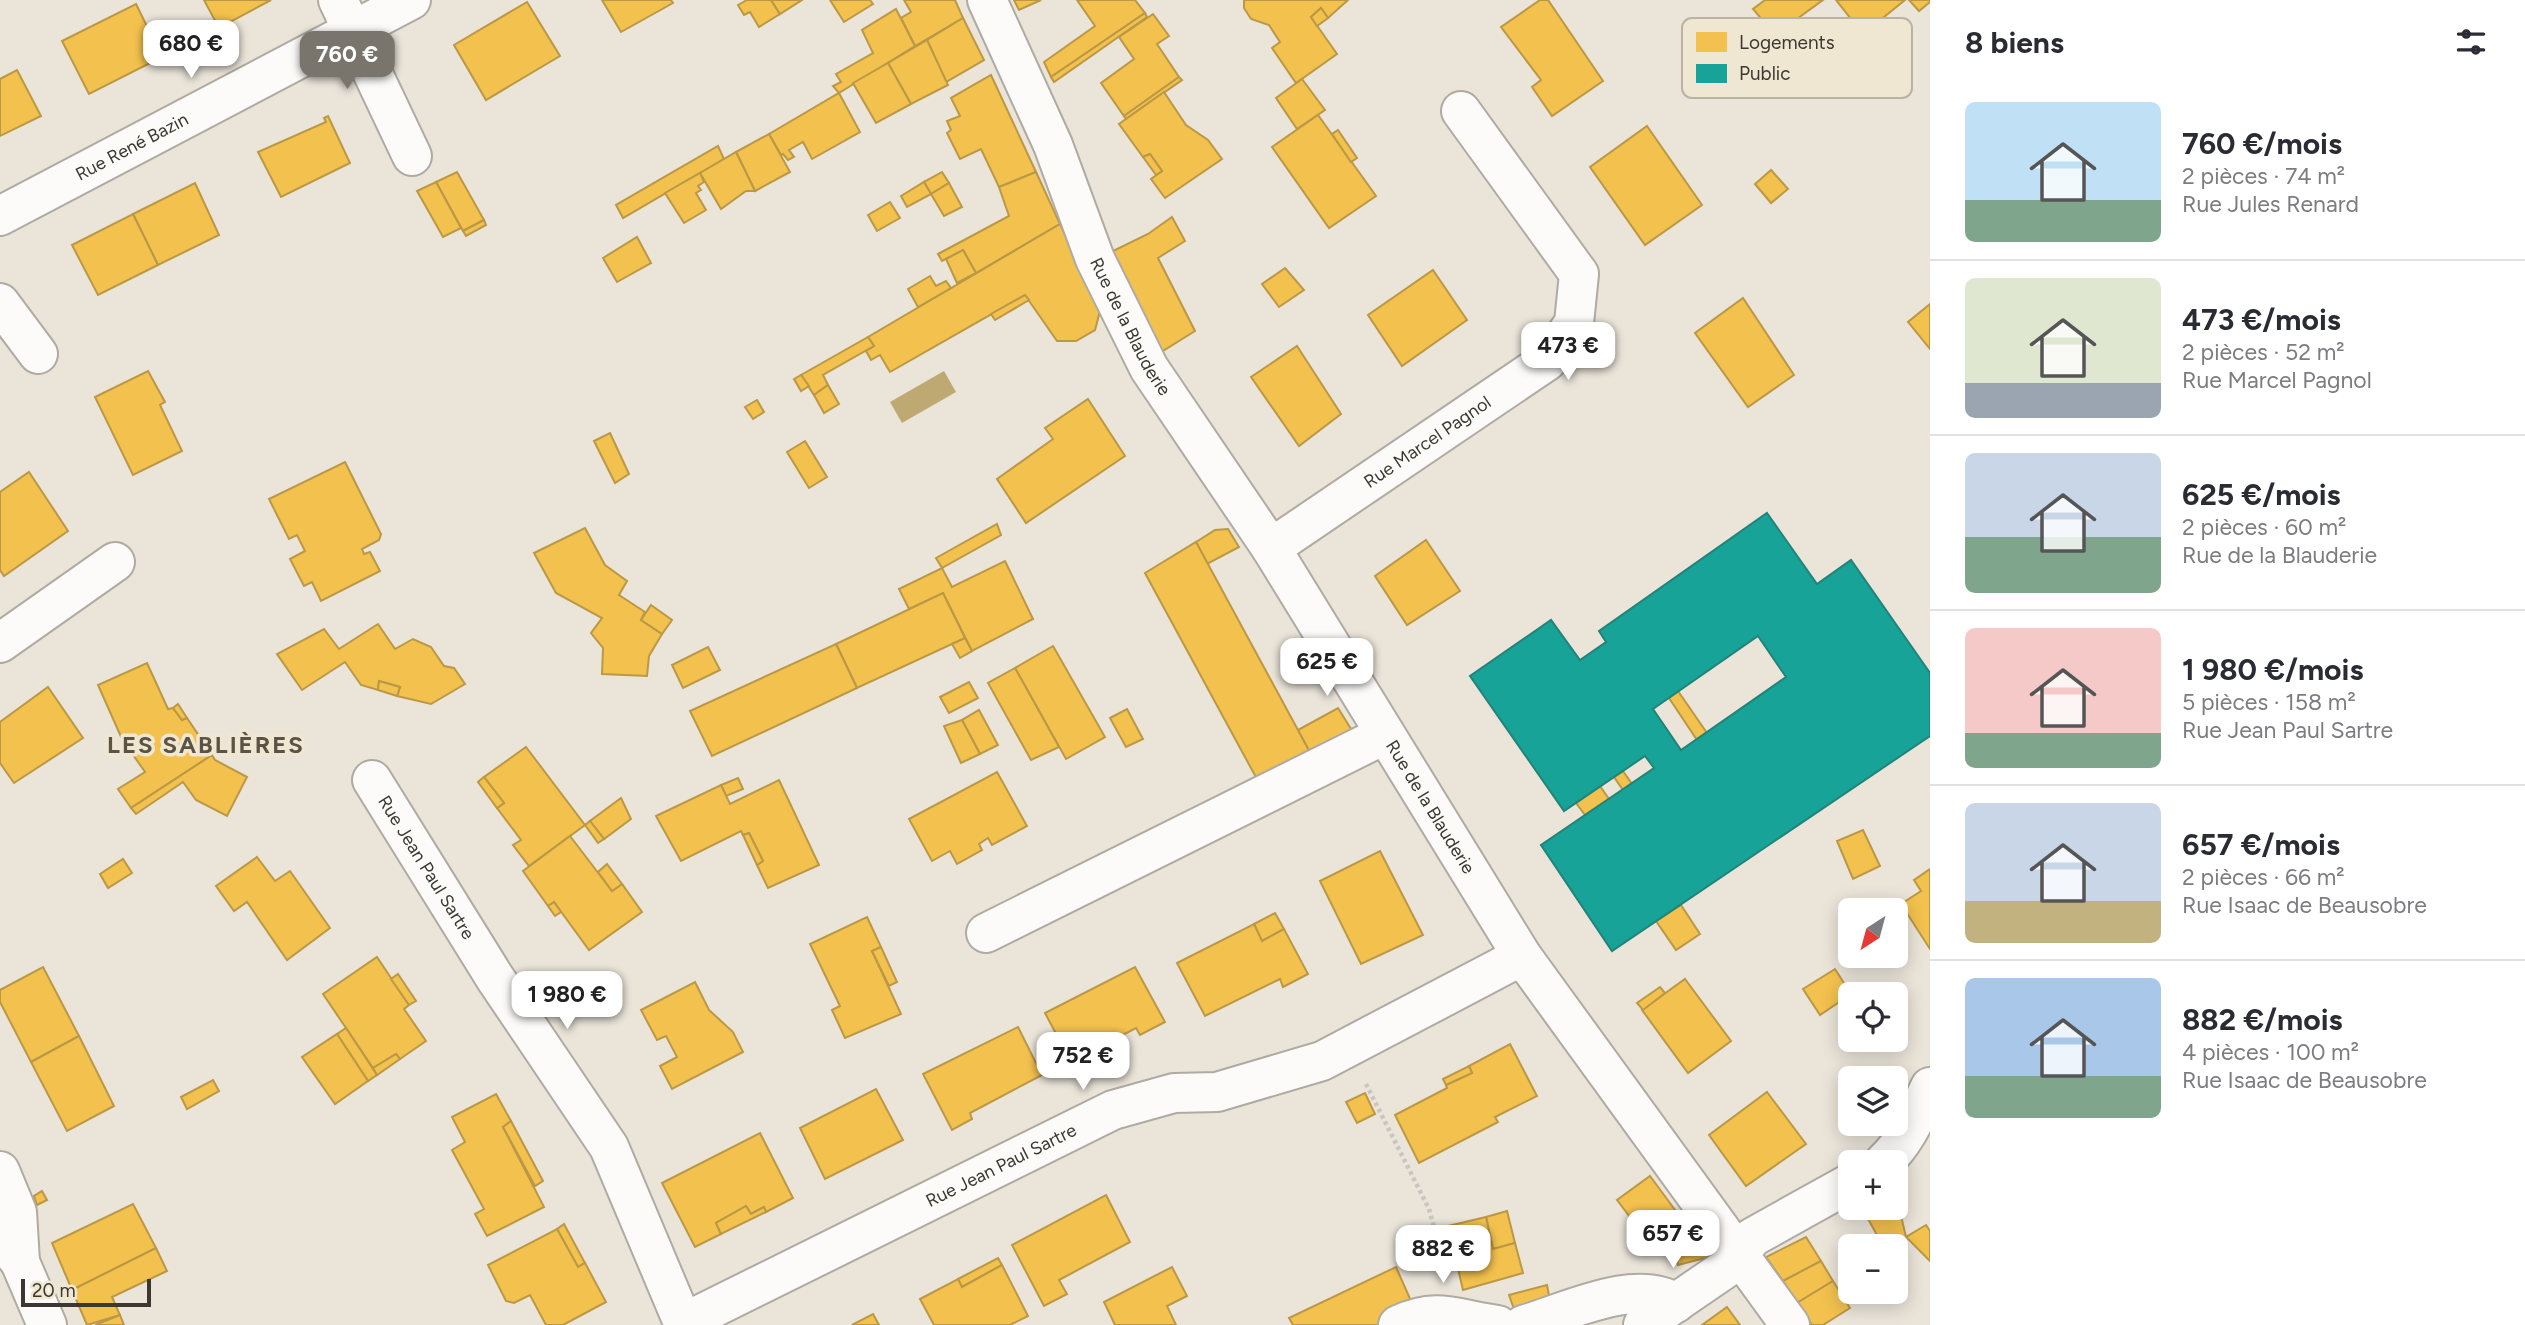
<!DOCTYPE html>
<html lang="fr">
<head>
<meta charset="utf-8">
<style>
	:root { --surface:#fff; --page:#f2f2f3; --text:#2b2b33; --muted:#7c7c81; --line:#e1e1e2; --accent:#79746c }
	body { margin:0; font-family:Figtree,sans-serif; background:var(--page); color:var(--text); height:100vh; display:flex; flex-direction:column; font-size:26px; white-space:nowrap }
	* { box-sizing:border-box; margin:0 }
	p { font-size:23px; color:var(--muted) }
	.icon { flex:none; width:38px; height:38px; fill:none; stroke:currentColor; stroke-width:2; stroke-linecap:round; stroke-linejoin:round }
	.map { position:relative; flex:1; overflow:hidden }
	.drawer { display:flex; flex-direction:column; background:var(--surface); width:595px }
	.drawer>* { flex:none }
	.needle { width:46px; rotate:216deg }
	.tools { position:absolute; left:1838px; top:898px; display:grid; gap:14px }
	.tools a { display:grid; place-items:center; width:70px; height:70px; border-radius:10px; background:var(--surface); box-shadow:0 4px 18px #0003; font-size:35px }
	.scale { position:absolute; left:21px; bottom:18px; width:130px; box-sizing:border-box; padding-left:7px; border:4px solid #3c3831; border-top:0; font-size:19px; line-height:24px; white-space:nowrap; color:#3c3831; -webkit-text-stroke:5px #f0e7d3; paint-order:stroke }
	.price { position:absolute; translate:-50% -60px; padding:0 16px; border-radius:14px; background:#fff; color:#222; font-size:23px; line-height:46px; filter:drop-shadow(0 2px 4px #0008) }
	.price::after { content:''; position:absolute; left:50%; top:42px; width:21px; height:16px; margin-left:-10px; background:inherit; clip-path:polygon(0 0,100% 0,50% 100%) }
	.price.on { background:var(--accent); color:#fff }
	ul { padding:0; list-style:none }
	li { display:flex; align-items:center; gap:21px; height:175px; padding:0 35px }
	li+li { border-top:2px solid var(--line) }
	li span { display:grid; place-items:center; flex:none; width:196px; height:140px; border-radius:10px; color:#555 }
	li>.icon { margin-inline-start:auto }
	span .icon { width:84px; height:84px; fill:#fffc; stroke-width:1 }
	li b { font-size:30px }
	h2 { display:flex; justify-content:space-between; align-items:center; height:84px; padding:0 35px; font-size:30px }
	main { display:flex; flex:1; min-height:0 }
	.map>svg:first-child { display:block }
	.water { fill:#bfa973 }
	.homes { fill:#f2c14e; stroke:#bb9845; stroke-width:2 }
	.public { fill:#17a398; stroke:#228379; stroke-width:2; fill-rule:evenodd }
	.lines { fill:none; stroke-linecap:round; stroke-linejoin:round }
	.minor-casing { stroke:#afaaa2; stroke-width:42 }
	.path { stroke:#c7c6c1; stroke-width:4.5; stroke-dasharray:3.5 3.5; stroke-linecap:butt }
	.minor { stroke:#fcfbf9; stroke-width:38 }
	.labels { text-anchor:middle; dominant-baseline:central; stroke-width:7; stroke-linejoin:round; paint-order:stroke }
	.street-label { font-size:18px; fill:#3c3831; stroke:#f0e7d3 }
	.district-label { font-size:24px; font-weight:bold; letter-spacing:2px; fill:#5b5343; stroke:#f0e7d3 }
	.key { fill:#f0e7d3; stroke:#bab2a2; stroke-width:2 }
	.key-label { font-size:19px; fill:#3c3831 }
</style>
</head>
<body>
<main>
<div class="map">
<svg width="1930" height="1325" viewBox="0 0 1930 1325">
	<rect width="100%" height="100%" fill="#eae4d9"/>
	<path class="water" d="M944,371L956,392L902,423L890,402Z"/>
	<g class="homes">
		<path d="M204,0H271L219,28Z"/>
		<path d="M602,0H671L673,3L621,32Z"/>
		<path d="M747,0H771L780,14L759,27L750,12L744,15L738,5Z"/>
		<path d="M771,0H802L780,14Z"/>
		<path d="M830,0H870L873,4L844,22Z"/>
		<path d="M904,0H955L963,18L915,46L901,18L911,12Z"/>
		<path d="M1014,0H1041L1019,10Z"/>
		<path d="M1077,0H1135L1145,13L1051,77L1044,62L1095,26Z"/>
		<path d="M1244,0H1348L1328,18L1321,8L1311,17L1337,54L1296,83L1272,48L1280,42L1269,25L1251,19L1244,8Z"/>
		<path d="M1540,0H1548L1603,81L1552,116L1532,87L1541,80L1501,27Z"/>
		<path d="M1765,0H1823L1775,35L1753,9Z"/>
		<path d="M1836,0H1905L1863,34Z"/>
		<path d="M1909,0H1930V2L1919,11Z"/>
		<path d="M527,2L560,56L486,100L454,45Z"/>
		<path d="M136,4L162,57L89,94L62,41Z"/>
		<path d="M1321,8L1328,18L1317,26L1311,17Z"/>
		<path d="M896,9L915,46L839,93L833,86L841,82L836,74L873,53L862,30Z"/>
		<path d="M1145,13L1147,17L1054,82L1051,77Z"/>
		<path d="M1153,14L1169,36L1157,44L1179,77L1124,116L1101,83L1134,59L1119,37Z"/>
		<path d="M963,18L984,60L946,82L927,40Z"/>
		<path d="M927,40L948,85L911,104L888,63Z"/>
		<path d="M888,63L911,104L876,123L853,83Z"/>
		<path d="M17,70L41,116L0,136V79Z"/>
		<path d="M991,75L1036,172L999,187L981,149L960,159L947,133L951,130L947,121L960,116L951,98Z"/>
		<path d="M1179,77L1182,80L1126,119L1124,116Z"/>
		<path d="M1302,79L1325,110L1297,129L1276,98Z"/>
		<path d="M1164,92L1186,125L1208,140L1222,159L1165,198L1151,179L1162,171L1150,154L1143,157L1119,124Z"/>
		<path d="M839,93L860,132L812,159L803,142L789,150L794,157L788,160L783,154L781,155L769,134Z"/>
		<path d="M1318,115L1376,196L1329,228L1272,147Z"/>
		<path d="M328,116L350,163L281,197L258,152L326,122L324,118Z"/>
		<path d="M1647,126L1702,205L1645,245L1590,167Z"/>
		<path d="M1338,130L1357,158L1351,162L1332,134Z"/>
		<path d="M769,134L790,172L755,191L736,152Z"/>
		<path d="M718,146L724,159L623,218L616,205Z"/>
		<path d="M736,152L755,191H746L721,209L700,173Z"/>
		<path d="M1150,154L1162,171L1156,175L1143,157Z"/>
		<path d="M1771,170L1788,189L1771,203L1755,184Z"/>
		<path d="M457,172L484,220L463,231L436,182Z"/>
		<path d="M942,172L949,183L931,194L924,182Z"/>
		<path d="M1036,172L1060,224L976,273L963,250L942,261L938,254L1009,216L999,187Z"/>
		<path d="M700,173L704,182L698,186L701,190L696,193L706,210L684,223L665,193Z"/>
		<path d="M436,182L461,228L443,237L417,191Z"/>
		<path d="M924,182L931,194L907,207L901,196Z"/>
		<path d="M195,183L219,235L158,265L133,214Z"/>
		<path d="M949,183L962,207L944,216L931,194Z"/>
		<path d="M890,202L900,218L877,231L868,215Z"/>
		<path d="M133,214L158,265L98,295L72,245Z"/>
		<path d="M1172,217L1185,241L1158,258L1195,331L1158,354L1107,254L1148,234Z"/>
		<path d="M484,220L486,225L466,236L463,231Z"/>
		<path d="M1060,224L1100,311L1095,330L1076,341H1057L1025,295L890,372L880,355L871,360L866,351L874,346L868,337Z"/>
		<path d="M637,237L651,263L617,282L603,258Z"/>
		<path d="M963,250L976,273L957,283L946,259Z"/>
		<path d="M1285,268L1304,290L1279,307L1262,284Z"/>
		<path d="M1433,270L1467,320L1402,366L1368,315Z"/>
		<path d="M930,276L936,286L946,281L951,288L918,307L908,289Z"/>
		<path d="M1025,295L1029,300L995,320L991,314Z"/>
		<path d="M1743,298L1794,375L1748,407L1695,333Z"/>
		<path d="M1930,304V349L1908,322Z"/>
		<path d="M868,337L874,346L823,375L828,385L814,395L801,375Z"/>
		<path d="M1297,346L1341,414L1299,446L1251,377Z"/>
		<path d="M148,371L165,402L160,405L182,451L133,475L95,397Z"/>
		<path d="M801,375L809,386L801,391L794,379Z"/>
		<path d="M828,385L839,404L824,413L814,395Z"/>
		<path d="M1088,399L1125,456L1026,523L997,479L1053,439L1045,428Z"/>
		<path d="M757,400L764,412L753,419L745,407Z"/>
		<path d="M610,433L629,474L615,483L594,441Z"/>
		<path d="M805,441L827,477L809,488L787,452Z"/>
		<path d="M345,462L381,534L379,540L362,549L364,554L370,552L380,571L321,601L312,582L304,586L290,559L305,551L297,535L289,539L269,499Z"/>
		<path d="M29,472L68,531L4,576L0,570V492Z"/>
		<path d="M997,524L1001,535L942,568L936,558Z"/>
		<path d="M585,528L605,565L627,581L619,595L645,612L641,620L662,634L649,656L647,676L602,674L603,648L591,633L602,618L556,593L534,553Z"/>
		<path d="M1228,529L1239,547L1207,564L1196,542L1215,530Z"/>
		<path d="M1426,540L1460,591L1407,625L1375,576Z"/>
		<path d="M1196,542L1311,754L1258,781L1145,573Z"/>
		<path d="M1005,561L1033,619L972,651L943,593L909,609L899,589L942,568L952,587Z"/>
		<path d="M943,593L965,638L857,688L836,644Z"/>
		<path d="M651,605L672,620L662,634L641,620Z"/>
		<path d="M378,624L395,649L413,639L431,647L444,666L454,668L465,684L431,704L397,696L400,687L379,681L378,690L361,685L345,662L302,690L277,654L324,629L339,649Z"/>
		<path d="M965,638L972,651L960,658L952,644Z"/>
		<path d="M836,644L857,688L712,756L690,711Z"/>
		<path d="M1053,646L1105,737L1066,759L1015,668Z"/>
		<path d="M708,647L720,670L683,688L672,665Z"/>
		<path d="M147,663L168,709L173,708L182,720L187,718L212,755L131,808L118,789L145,772L122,739L98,685Z"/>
		<path d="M1015,668L1059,747L1031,760L988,683Z"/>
		<path d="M379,681L400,687L397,696L378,690Z"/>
		<path d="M969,682L978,698L949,713L940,697Z"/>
		<path d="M48,687L83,738L14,783L0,763V722Z"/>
		<path d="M1678,691L1707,733L1697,740L1669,698Z"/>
		<path d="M178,704L187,718L182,720L173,708Z"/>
		<path d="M1338,708L1353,732L1311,754L1298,730Z"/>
		<path d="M1127,709L1143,739L1126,747L1110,718Z"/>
		<path d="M979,710L998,745L980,754L962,720Z"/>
		<path d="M962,720L980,754L961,763L944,726Z"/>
		<path d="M526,747L585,825L529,866L513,845L521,840L497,808L504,803L484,777Z"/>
		<path d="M212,755L215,760L247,777L227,816L196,800L183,782L136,814L131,808Z"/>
		<path d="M1623,771L1632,784L1623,790L1614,777Z"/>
		<path d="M997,772L1027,826L992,845L988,838L979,844L982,850L957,864L950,851L932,861L909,819Z"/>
		<path d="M484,777L504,803L497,808L478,782Z"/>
		<path d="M738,778L743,789L726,796L721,785Z"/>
		<path d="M779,780L819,865L768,888L757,865L763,861L749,833L743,835L741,831L681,861L656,816L721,785L730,804Z"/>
		<path d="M1600,786L1609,799L1585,815L1576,803Z"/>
		<path d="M621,798L631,819L604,839L590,821Z"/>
		<path d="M590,821L604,839L598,843L585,825Z"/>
		<path d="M1863,830L1880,866L1853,879L1837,841Z"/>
		<path d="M749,833L763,861L757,865L743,835Z"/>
		<path d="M570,836L612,891L622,884L642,912L589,950L554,902L548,906L523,871Z"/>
		<path d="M1380,851L1423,935L1361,964L1320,881Z"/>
		<path d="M257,857L275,881L290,871L330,928L287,960L247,902L234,911L216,886Z"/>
		<path d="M123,859L132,873L108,888L100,874Z"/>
		<path d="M607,864L622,884L612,891L598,872Z"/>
		<path d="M1930,869V949L1901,904L1921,891L1914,880Z"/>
		<path d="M554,902L561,912L555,916L548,906Z"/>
		<path d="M1681,905L1700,934L1676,950L1656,921Z"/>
		<path d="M1275,913L1284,929L1262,941L1254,924Z"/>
		<path d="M867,917L881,947L872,951L901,1014L845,1038L832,1010L840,1006L810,944Z"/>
		<path d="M1254,924L1262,941L1284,929L1308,974L1283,987L1280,979L1205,1016L1177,963Z"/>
		<path d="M881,947L897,982L889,986L872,951Z"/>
		<path d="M377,957L409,1005L404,1009L426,1041L400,1059L396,1054L373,1068L323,994Z"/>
		<path d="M43,967L79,1036L31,1062L0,1002V990Z"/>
		<path d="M1135,967L1165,1022L1140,1035L1136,1028L1071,1062L1045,1013Z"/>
		<path d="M1835,969L1851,994L1820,1015L1803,989Z"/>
		<path d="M398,974L416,1001L409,1005L391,979Z"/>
		<path d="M1685,979L1731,1041L1688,1073L1642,1010Z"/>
		<path d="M695,982L709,1010L733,1032L743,1052L672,1089L660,1066L677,1057L666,1036L657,1040L641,1010Z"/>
		<path d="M1660,987L1665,993L1643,1010L1637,1003Z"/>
		<path d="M1018,1027L1042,1075L970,1113L972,1119L952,1130L923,1074Z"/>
		<path d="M346,1028L377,1075L368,1081L337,1034Z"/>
		<path d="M337,1034L368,1081L335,1104L302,1057Z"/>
		<path d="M79,1036L114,1106L67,1131L31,1062Z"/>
		<path d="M1510,1044L1537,1096L1495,1117L1498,1122L1419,1163L1395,1115L1447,1088L1446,1085L1472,1073L1469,1066Z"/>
		<path d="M396,1054L400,1059L377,1075L373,1068Z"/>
		<path d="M1469,1066L1472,1073L1446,1085L1443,1079Z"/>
		<path d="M213,1080L219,1091L187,1109L181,1097Z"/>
		<path d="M876,1089L903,1140L825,1179L800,1128Z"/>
		<path d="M1767,1092L1806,1144L1746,1186L1709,1135Z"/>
		<path d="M1365,1093L1375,1114L1357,1123L1346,1102Z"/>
		<path d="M496,1094L511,1121L503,1127L544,1207L487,1236L475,1214L484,1209L452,1150L465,1142L452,1117Z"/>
		<path d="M511,1121L543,1181L535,1186L503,1127Z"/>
		<path d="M760,1133L793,1198L766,1212L764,1207L751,1214L746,1206L716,1223L721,1234L695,1247L662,1183Z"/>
		<path d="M1650,1176L1681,1218L1649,1242L1617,1200Z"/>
		<path d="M1895,1190L1906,1237L1891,1246H1883L1862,1208H1895Z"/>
		<path d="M42,1191L47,1200L37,1205L34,1196Z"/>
		<path d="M1106,1195L1130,1242L1059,1280L1067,1294L1044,1306L1012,1245Z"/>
		<path d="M133,1204L156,1248L72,1290L52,1243Z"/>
		<path d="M746,1206L751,1214L764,1207L766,1212L721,1234L716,1223Z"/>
		<path d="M1507,1211L1515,1243L1493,1249L1486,1217Z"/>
		<path d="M1486,1217L1493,1249L1515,1243L1523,1273L1463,1290L1448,1226Z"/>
		<path d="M564,1224L585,1263L578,1267L557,1229Z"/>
		<path d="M1926,1225L1930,1231V1261L1906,1237Z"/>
		<path d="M557,1229L578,1267L585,1263L606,1302L563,1325H546L530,1295L514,1303L506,1301L488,1265Z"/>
		<path d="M1692,1233L1709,1257L1678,1265L1670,1237Z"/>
		<path d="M1806,1237L1821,1261L1783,1281L1766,1257Z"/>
		<path d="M156,1248L167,1271L112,1297L120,1315L87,1325L72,1290Z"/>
		<path d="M998,1258L1002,1265L962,1287L958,1279Z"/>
		<path d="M1821,1261L1833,1281L1797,1303L1783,1281Z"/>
		<path d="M1002,1265L1028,1316L1010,1325H934L920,1299L958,1279L962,1287Z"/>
		<path d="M1172,1267L1187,1296L1167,1306L1176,1325H1115L1104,1302Z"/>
		<path d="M1396,1267L1415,1310L1380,1325H1293L1289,1318Z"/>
		<path d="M1833,1281L1850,1308L1823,1325H1812L1797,1303Z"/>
		<path d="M1547,1285L1550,1301L1515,1312L1509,1295Z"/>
		<path d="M1727,1307L1740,1325H1702Z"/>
		<path d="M873,1314L879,1325H852Z"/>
		<path d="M120,1315L124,1325H95Z"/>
	</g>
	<path class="public" d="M1767,513L1817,584L1851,560L1930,673V736L1612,951L1541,845L1654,768L1645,756L1564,811L1470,676L1551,620L1580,660L1606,642L1599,631ZM1758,636L1786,677L1681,750L1653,709Z"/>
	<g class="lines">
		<g class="minor-casing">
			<g id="minor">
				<path d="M338,0L412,156"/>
				<path id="s1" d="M987,0L1053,145L1095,259L1149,368L1271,548L1522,956L1790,1325"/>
				<path id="s2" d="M0,216L411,0"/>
				<path d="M0,303L38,354"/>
				<path id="s3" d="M1271,548L1547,361L1574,323L1579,274L1461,111"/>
				<path d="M0,643L115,562"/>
				<path id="s4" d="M372,780L495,978L609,1147L684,1325"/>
				<path d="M986,933L1384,735"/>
				<path d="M1884,1162C1907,1141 1917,1114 1930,1087"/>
				<path d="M0,1171L17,1212L20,1262"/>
				<path d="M0,1236L20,1262L47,1325"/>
				<path id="s5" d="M683,1323L1113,1110L1174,1093L1217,1092L1322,1061L1522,956"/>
				<path d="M1398,1325C1439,1306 1457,1320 1498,1325"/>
				<path d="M1523,1325C1567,1312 1636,1277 1676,1303"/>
				<path d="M1643,1325L1725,1269L1753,1237L1850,1183"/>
			</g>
		</g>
		<path class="path" d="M1366,1084L1429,1209L1447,1275"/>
		<use href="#minor" class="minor"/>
	</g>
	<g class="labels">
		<g class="street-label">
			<text stroke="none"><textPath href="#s2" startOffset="149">Rue René Bazin</textPath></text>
			<text stroke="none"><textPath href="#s1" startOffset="357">Rue de la Blauderie</textPath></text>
			<text stroke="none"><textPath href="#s3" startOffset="189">Rue Marcel Pagnol</textPath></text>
			<text stroke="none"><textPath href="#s1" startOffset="924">Rue de la Blauderie</textPath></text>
			<text stroke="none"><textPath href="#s4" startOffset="103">Rue Jean Paul Sartre</textPath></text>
			<text stroke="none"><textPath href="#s5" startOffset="355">Rue Jean Paul Sartre</textPath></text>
		</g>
		<g class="district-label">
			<text x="206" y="744">LES SABLIÈRES</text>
		</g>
	</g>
	<rect x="1682" y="18" width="230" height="80" rx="10" class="key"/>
	<rect x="1696" y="32" width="31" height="20" fill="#f2c14e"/>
	<rect x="1696" y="64" width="31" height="19" fill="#17a398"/>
	<g class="key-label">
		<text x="1739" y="49">Logements</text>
		<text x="1739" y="80">Public</text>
	</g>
</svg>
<div class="tools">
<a><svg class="needle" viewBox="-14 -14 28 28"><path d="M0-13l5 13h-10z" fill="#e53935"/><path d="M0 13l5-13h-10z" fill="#7c7c81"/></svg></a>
<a><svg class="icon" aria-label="locate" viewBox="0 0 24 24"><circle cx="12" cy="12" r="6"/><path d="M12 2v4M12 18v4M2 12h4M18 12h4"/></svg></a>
<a><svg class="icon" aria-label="layers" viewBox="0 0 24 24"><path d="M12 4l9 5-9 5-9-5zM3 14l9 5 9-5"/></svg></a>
<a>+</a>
<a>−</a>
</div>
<div class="scale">20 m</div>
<b class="price" style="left:191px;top:80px">680 €</b>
<b class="price on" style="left:347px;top:91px">760 €</b>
<b class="price" style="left:1568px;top:382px">473 €</b>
<b class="price" style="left:1327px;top:698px">625 €</b>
<b class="price" style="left:567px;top:1031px">1 980 €</b>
<b class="price" style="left:1083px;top:1092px">752 €</b>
<b class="price" style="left:1673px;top:1270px">657 €</b>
<b class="price" style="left:1443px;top:1285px">882 €</b>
</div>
<section class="drawer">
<h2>8 biens<svg class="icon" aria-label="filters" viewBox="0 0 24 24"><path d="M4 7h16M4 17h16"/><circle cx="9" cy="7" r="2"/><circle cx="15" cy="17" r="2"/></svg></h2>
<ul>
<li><span style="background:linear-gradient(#bfe0f5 70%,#7fa58c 0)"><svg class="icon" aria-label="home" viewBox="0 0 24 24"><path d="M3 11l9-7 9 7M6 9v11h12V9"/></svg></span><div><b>760 €/mois</b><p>2 pièces · 74 m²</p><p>Rue Jules Renard</p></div></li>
<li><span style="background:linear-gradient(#dfe7d0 75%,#9aa5b1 0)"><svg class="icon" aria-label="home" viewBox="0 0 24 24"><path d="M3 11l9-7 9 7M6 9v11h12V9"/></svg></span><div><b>473 €/mois</b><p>2 pièces · 52 m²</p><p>Rue Marcel Pagnol</p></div></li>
<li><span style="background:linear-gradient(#c9d6e8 60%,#7fa58c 0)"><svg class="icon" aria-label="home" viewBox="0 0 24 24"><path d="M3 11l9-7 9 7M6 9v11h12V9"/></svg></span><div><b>625 €/mois</b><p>2 pièces · 60 m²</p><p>Rue de la Blauderie</p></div></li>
<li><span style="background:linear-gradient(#f6c9c9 75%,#7fa58c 0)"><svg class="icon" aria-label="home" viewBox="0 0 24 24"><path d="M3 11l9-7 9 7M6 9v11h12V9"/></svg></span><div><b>1 980 €/mois</b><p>5 pièces · 158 m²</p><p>Rue Jean Paul Sartre</p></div></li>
<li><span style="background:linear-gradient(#c9d6e8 70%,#c2b280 0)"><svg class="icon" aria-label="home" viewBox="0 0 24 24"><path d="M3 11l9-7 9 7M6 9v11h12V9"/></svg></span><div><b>657 €/mois</b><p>2 pièces · 66 m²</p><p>Rue Isaac de Beausobre</p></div></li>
<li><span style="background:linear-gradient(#a9c7e8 70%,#7fa58c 0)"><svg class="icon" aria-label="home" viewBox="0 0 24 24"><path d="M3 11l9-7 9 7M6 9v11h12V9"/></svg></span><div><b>882 €/mois</b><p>4 pièces · 100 m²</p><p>Rue Isaac de Beausobre</p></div></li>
</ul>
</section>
</main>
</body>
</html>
